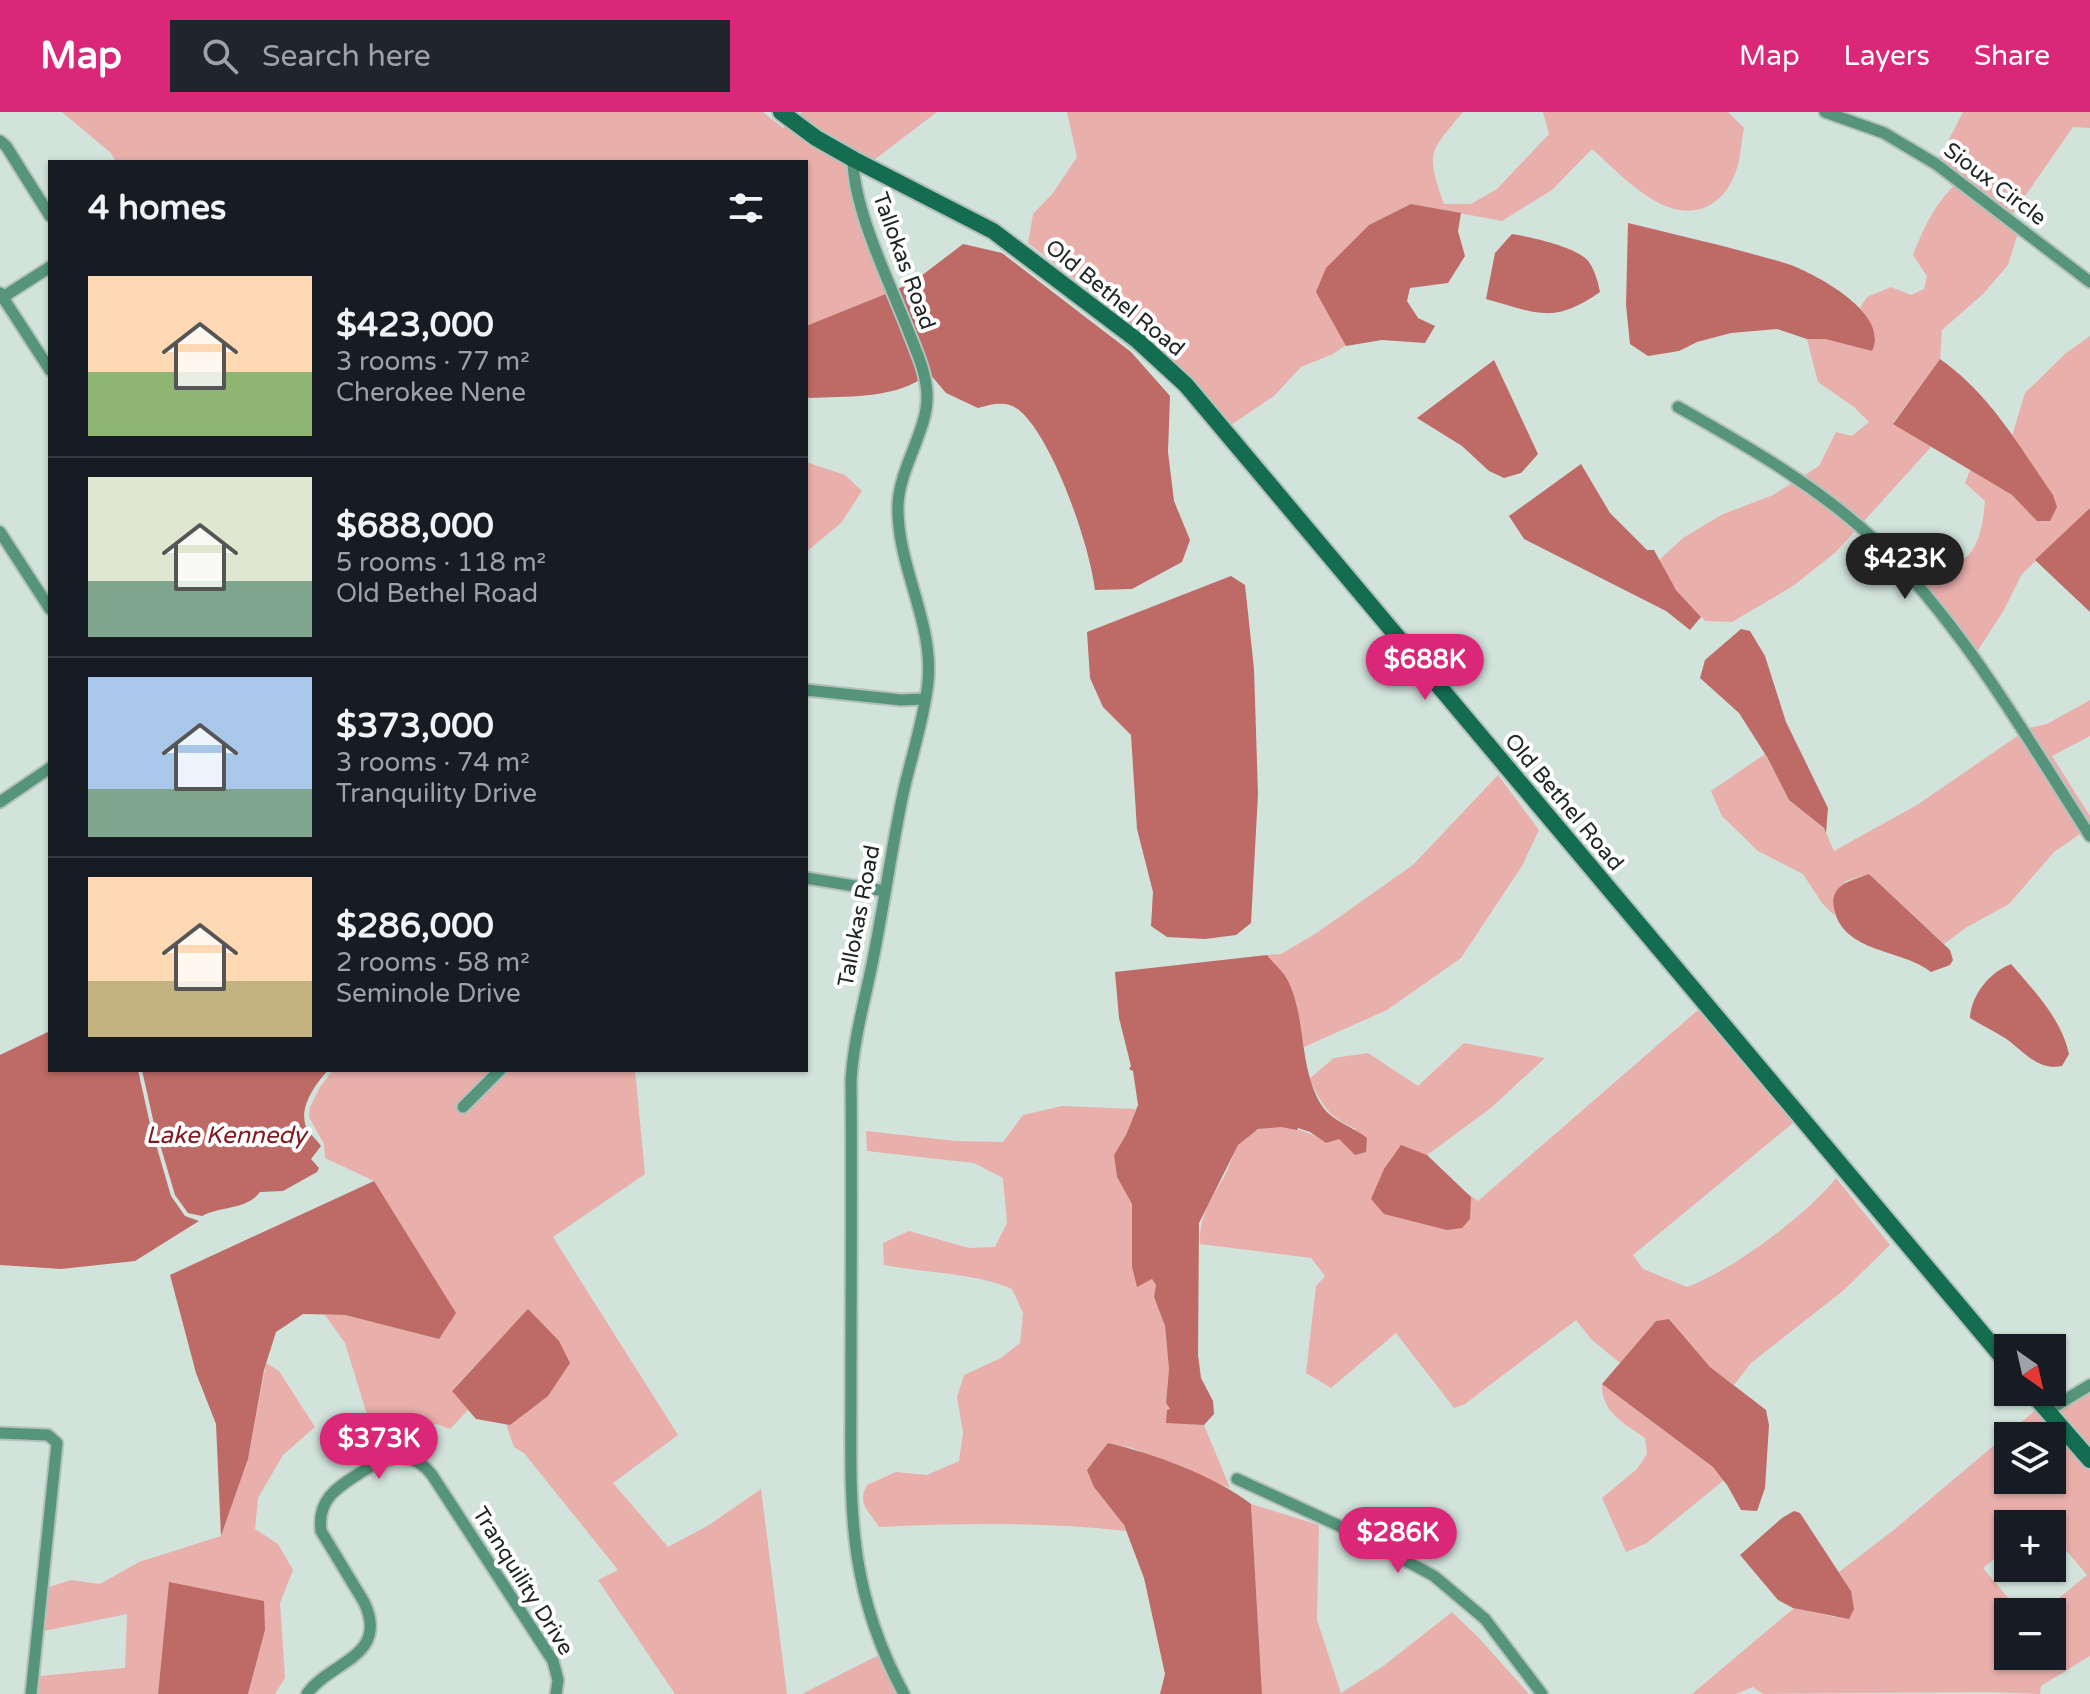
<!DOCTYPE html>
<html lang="en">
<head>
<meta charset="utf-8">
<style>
	:root { --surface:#171b24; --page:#20242c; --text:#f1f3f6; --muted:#9ea1a6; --line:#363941; --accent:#db2777 }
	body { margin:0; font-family:"Varela Round",sans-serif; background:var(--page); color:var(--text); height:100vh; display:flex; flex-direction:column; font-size:30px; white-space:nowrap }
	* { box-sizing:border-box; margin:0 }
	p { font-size:26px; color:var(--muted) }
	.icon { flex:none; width:44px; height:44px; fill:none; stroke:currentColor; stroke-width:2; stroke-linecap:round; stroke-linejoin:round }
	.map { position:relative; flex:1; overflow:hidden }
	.drawer { position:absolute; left:48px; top:48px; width:760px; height:912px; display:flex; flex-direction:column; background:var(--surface); border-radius:0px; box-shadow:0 2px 6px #0004 }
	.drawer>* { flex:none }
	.needle { width:52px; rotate:146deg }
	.tools { position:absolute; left:1994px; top:1222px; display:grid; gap:16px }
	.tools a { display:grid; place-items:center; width:72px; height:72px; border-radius:0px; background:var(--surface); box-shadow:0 2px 6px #0004; font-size:40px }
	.price { position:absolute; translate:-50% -68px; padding:0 18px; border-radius:28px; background:var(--accent); color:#fff; font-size:26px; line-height:52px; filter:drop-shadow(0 2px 4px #0008) }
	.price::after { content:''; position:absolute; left:50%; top:48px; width:24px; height:18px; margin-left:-12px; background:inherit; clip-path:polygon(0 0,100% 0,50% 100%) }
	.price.selected { background:#222; color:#fff }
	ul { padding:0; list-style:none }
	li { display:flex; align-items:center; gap:24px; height:200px; padding:0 40px }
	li+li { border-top:2px solid var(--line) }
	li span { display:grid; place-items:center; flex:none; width:224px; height:160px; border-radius:0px; color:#555 }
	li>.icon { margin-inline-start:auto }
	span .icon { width:96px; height:96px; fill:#fffc; stroke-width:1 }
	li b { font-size:34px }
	h2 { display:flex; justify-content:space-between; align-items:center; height:96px; padding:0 40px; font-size:34px }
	header { display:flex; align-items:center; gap:48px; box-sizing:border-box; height:112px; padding:0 40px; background:var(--accent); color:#fff }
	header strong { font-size:38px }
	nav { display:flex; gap:44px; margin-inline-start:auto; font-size:28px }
	.search { width:560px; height:72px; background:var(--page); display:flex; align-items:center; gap:20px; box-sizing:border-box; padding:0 28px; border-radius:0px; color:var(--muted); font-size:30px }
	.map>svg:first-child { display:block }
	.green { fill:#e9afab; fill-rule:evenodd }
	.water { fill:#be6a66 }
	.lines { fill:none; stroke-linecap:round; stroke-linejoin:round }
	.street-casing { stroke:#b2c1bb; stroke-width:15 }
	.secondary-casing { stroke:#b2c1bb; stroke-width:20 }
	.street { stroke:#56957c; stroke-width:11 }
	.secondary { stroke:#146c51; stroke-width:16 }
	.labels { text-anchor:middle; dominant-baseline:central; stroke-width:8; stroke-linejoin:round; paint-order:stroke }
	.street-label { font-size:22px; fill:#202623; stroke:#fff }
	.water-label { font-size:24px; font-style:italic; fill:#801920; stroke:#fff }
</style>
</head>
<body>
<header>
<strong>Map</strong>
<div class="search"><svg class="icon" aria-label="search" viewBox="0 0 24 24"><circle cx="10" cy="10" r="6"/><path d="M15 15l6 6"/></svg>Search here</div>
<nav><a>Map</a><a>Layers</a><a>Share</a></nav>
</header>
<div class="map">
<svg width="2090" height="1582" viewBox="0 0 2090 1582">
	<rect width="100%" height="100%" fill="#d2e3dc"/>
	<g class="green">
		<path d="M62,0H763L783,16L789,12L848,50V66L888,181L806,214V50H116L111,41Z"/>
		<path d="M802,0H937L870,51L796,5Z"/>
		<path d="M1067,0H1463C1430,40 1425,39 1444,92H1471L1497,77L1549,22L1543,0H1728L1744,16C1741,30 1741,46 1736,59C1730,76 1721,88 1706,95C1664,113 1621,62 1592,37L1552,78L1502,109L1411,92L1336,212L1346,233L1333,242L1301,255L1274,284L1231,313L1158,232L1028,131L1033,102L1053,81L1077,45Z"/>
		<path d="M1963,0H2090V16L2073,15L2007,110L2018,121L2008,153L1983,182L1942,218L1940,247L1893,311L1931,335L1836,440L1793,474L1732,510L1705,509L1676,478L1658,449L1683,426L1721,403L1773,383L1819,354L1836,320L1852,324L1869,310L1854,295L1818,270L1807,227H1825L1872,239L1868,208L1860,196L1867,185L1891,175L1911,183L1924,177L1927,164L1913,143C1924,115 1938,85 1962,67L1937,51Z"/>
		<path d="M2090,224V396L2022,462L2004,498L1976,541L1911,463C1966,456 1980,446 1985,389L1965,371L1970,358L2012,383L2037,409L2053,383L2012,324L2025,281L2066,241Z"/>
		<path d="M806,350L845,363L862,379L841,411L806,440Z"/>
		<path d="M2090,588V624L2052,644L2090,704V715L2054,740L2009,792L1967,815L1944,832L1869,762L1846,769L1833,794L1835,804L1822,791L1803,762L1758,739L1722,704L1711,679L1765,642L1789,688L1824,716L1834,739L1917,693L2029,616L2047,612Z"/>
		<path d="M1498,663L1539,718L1522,754L1461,846L1387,898L1304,935L1296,899L1267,843L1281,842L1315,822L1413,753Z"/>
		<path d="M1698,898L1793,1011L1633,1143L1643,1157L1687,1175C1731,1159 1807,1103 1836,1066L1890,1133L1844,1178L1751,1251L1734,1273L1710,1255L1669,1207L1656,1209L1620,1251L1592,1228L1576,1208L1465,1292L1454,1296L1396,1221L1331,1276L1306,1261L1316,1174L1325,1164L1311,1146L1200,1132C1199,1103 1211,1088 1225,1063C1230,1054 1232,1044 1237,1035C1257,1004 1301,1013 1326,1031L1356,1017C1327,1005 1323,993 1309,967L1334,946L1368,941L1418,974L1464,931L1545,946L1491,996L1427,1043L1401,1034L1478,1089Z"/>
		<path d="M333,958H635L645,1062L553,1125L678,1323L613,1371L668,1435L709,1413L761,1377L787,1582H675L598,1468L618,1458L524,1341L514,1335L506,1312L511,1313L529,1197L452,1278L468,1298L450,1317L437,1312L376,1332L345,1231L325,1203H345L439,1227L374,1069L325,1046L324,1032L309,1005L310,995L320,975Z"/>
		<path d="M1062,994L1136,997L1126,1023L1114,1044L1117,1065L1132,1092V1154L1137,1174L1152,1167L1156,1173L1154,1185L1165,1214L1169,1257L1166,1291L1170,1298L1167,1310L1204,1313L1230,1376L1132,1336L1108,1331L1096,1349L1126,1419C1044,1410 962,1411 879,1415C868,1398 857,1392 867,1373L896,1360L927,1363L959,1349L963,1321L957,1285L964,1263L1001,1246L1020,1231L1023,1201L1012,1177C977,1161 924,1161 884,1153L883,1131L909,1119L969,1136L995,1135L1007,1111L1003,1066L974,1051L867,1039L866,1019L956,1029L1003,1030L1023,1003Z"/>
		<path d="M266,1251L279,1259L315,1315L283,1343L258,1386L255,1417L278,1432L293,1458L280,1491L285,1566L275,1582H248L265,1518L169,1471L158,1582H38L40,1564L125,1556L127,1502L44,1519L49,1475L71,1468L100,1472L139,1450L221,1424L248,1347Z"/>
		<path d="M1602,1272L1713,1355L1724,1368L1647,1431L1626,1440L1602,1386L1637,1357L1647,1342L1645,1326C1624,1311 1601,1300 1602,1272Z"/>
		<path d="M2090,1282V1341L2057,1300Z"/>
		<path d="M2038,1296L2090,1355V1544L2041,1574L2040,1582L1988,1580L1763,1582L1753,1575L1736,1582H1692L1794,1496L1835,1505L1851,1479L1839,1460L1895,1417ZM2008,1324H2052V1368H2008ZM2041,1410L2052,1412V1422L2087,1463L2042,1500H2052V1544H2008V1500H2020L1983,1456L2008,1436V1412Z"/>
		<path d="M1251,1392L1319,1413L1317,1508L1341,1581L1382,1555L1452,1500L1478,1525L1529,1582H1262Z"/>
		<path d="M879,1543L899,1582H802Z"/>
	</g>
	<g class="water">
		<path d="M1411,92L1461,101L1458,119L1465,144L1448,171L1410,176L1407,189L1418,206L1435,214L1425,231L1382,228L1346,234L1316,180L1326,156L1369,113Z"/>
		<path d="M1628,111C1668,121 1709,130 1749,141C1762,145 1777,148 1791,153C1819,164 1890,202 1872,239L1825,227H1807L1777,217L1731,221L1697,230L1679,239L1648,244L1630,232L1626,193Z"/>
		<path d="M1512,122C1530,125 1578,135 1589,150C1595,159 1598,170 1600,180C1553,213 1537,201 1486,187L1495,141Z"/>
		<path d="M963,132L1002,141L1131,240L1170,284L1168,340L1174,389L1190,428L1182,450L1132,477L1095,478C1090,434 1053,326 1019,298C1007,288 992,292 978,296L946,281L929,261L897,177L912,171Z"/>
		<path d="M888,181L921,267C890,287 845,284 809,286L806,283V214Z"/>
		<path d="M1940,247C1990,282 2019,334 2053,383L2057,395L2050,409H2037L2012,383L1893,312Z"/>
		<path d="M1494,248L1538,342L1521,361L1504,366L1489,359L1462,334L1417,306Z"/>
		<path d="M1581,352L1610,401L1647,438H1654L1676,478L1701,505L1690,518L1666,499L1524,427L1509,404Z"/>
		<path d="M2090,396V500L2035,448Z"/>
		<path d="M1231,464L1245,473L1254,557L1258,682L1251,811L1236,823L1205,827L1167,825L1151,814L1153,780L1137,717L1131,623L1103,595L1090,566L1087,520Z"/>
		<path d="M1741,517L1750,519L1765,544L1786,610L1828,696L1826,721L1824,716L1789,688L1767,645L1739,601L1700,566L1705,548Z"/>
		<path d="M1869,762L1950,838L1953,848L1950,853L1931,860C1903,837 1844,842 1834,797C1829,772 1851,769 1869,762Z"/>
		<path d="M1267,843C1273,851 1283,859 1287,867C1307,905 1298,956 1322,994C1333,1010 1352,1014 1367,1026L1366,1040L1355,1043L1339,1027L1326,1031L1310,1020L1298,1016L1297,1018L1281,1015L1258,1017L1238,1033L1199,1111L1198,1243L1201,1266L1213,1289L1214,1302L1204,1313L1166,1311L1167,1298L1170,1297L1166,1291L1169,1257L1165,1214L1154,1185L1156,1173L1152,1167L1137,1175L1132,1155V1092L1117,1065L1114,1043L1126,1023L1138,993L1133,959L1129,957L1131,954L1119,906L1115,860Z"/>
		<path d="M2011,852C2034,879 2061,906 2069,942L2062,954C2037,959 2024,939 2005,926C1994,919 1981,913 1970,906C1971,883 1990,860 2011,852Z"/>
		<path d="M50,919V958H138L150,1012L171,1084L185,1104L199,1109L135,1149L61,1157L0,1153V943Z"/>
		<path d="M142,958H328C315,973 296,998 308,1019C312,1024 317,1028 321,1034L311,1047L319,1056L317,1060L283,1079L260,1080C247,1098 220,1094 202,1104L188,1101L175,1083L154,1012Z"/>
		<path d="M1401,1033L1427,1043L1471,1085L1470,1107L1462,1116L1447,1118L1384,1102L1371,1087L1384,1057Z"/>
		<path d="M374,1069L456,1201L439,1227L345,1203L303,1202L276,1220L264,1258L248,1347L221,1424L216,1312L196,1261L170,1163Z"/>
		<path d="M528,1197L559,1229L570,1251L548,1284L510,1313L476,1307L452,1279Z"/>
		<path d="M1669,1207L1710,1255L1766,1298L1769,1313L1765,1376L1757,1399L1741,1398L1727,1373L1713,1355L1602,1272L1656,1209Z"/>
		<path d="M1108,1331C1152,1341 1215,1364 1251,1392L1262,1582H1160L1165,1562L1144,1466L1124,1413L1094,1375L1087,1358Z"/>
		<path d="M1794,1399L1800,1401L1851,1479L1854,1497L1849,1507L1793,1496L1778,1488L1740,1443L1782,1406Z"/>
		<path d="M169,1470L264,1489L265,1518L248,1582H158Z"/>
	</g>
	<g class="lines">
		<g class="street-casing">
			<g id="street">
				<path d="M1825,0L1884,21L1936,52L2090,170"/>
				<path d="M0,29L6,34L50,104"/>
				<path d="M853,47C853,97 890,171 908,218C916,239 926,259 927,282C929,316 900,354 898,392C896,453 934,509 928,570C924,608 911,645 903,682C892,734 885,786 875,837C867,881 854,923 851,968C852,1067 851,1167 851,1267C851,1388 844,1471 904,1582"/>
				<path d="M0,181L50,258"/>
				<path d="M3,185L50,155"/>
				<path d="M1678,295C1750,336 1818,374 1879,432C1963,514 2027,626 2090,724"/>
				<path d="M0,420L50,497"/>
				<path d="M806,578L901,588L925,587"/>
				<path d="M0,690L50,656"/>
				<path d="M806,766L885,779"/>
				<path d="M463,995L500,958"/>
				<path d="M2047,1299L2090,1273"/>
				<path d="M0,1321L48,1323L57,1331L31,1582"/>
				<path d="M1237,1367L1344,1416L1434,1464L1485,1507L1542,1582"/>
				<path d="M307,1582C330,1549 390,1545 364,1490L321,1419C317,1388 336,1376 360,1361C385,1344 411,1336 432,1363L553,1549L558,1568L556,1582"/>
			</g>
		</g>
		<g class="secondary-casing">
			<g id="secondary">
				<path d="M781,0L816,26L853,47L993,119L1138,229L1186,273L2008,1252"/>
				<path d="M2031,1280L2090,1348"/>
			</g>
		</g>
		<use href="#street" class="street"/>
		<use href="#secondary" class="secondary"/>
	</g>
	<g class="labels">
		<g class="street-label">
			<text transform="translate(1995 72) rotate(37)">Sioux Circle</text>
			<text transform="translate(904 149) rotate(70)">Tallokas Road</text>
			<text transform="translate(1115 186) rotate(39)">Old Bethel Road</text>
			<text transform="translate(1564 690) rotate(50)">Old Bethel Road</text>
			<text transform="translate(859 804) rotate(-79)">Tallokas Road</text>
			<text transform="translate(523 1469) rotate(58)">Tranquility Drive</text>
		</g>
		<g class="water-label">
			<text x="226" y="1023">Lake Kennedy</text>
		</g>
	</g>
</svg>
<div class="tools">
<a><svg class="needle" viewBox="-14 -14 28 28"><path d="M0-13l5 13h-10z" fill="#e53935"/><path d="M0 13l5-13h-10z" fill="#9ea1a6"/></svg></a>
<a><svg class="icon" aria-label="layers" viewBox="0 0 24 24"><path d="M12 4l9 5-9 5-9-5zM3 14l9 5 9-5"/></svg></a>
<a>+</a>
<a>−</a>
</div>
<b class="price selected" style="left:1905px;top:489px">$423K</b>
<b class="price" style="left:1425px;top:590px">$688K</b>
<b class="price" style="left:379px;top:1369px">$373K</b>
<b class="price" style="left:1398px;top:1463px">$286K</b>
<section class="drawer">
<h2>4 homes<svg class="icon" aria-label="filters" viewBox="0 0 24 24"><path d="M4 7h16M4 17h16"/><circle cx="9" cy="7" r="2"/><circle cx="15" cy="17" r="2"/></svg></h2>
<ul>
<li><span style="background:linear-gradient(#ffd9b3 60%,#8fb573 0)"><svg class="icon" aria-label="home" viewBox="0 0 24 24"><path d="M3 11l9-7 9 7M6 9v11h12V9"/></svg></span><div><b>$423,000</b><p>3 rooms · 77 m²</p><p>Cherokee Nene</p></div></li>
<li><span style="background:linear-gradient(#dfe7d0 65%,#7fa58c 0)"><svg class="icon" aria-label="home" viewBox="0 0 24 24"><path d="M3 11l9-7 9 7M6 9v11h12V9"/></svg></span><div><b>$688,000</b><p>5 rooms · 118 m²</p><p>Old Bethel Road</p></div></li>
<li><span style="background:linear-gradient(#a9c7e8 70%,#7fa58c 0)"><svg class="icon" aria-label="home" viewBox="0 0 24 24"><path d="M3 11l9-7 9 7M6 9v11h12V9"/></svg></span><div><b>$373,000</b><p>3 rooms · 74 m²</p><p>Tranquility Drive</p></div></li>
<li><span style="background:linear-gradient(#ffd9b3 65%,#c2b280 0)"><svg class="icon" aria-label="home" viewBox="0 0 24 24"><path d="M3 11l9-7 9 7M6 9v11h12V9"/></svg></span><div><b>$286,000</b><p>2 rooms · 58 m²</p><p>Seminole Drive</p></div></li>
</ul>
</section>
</div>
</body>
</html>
